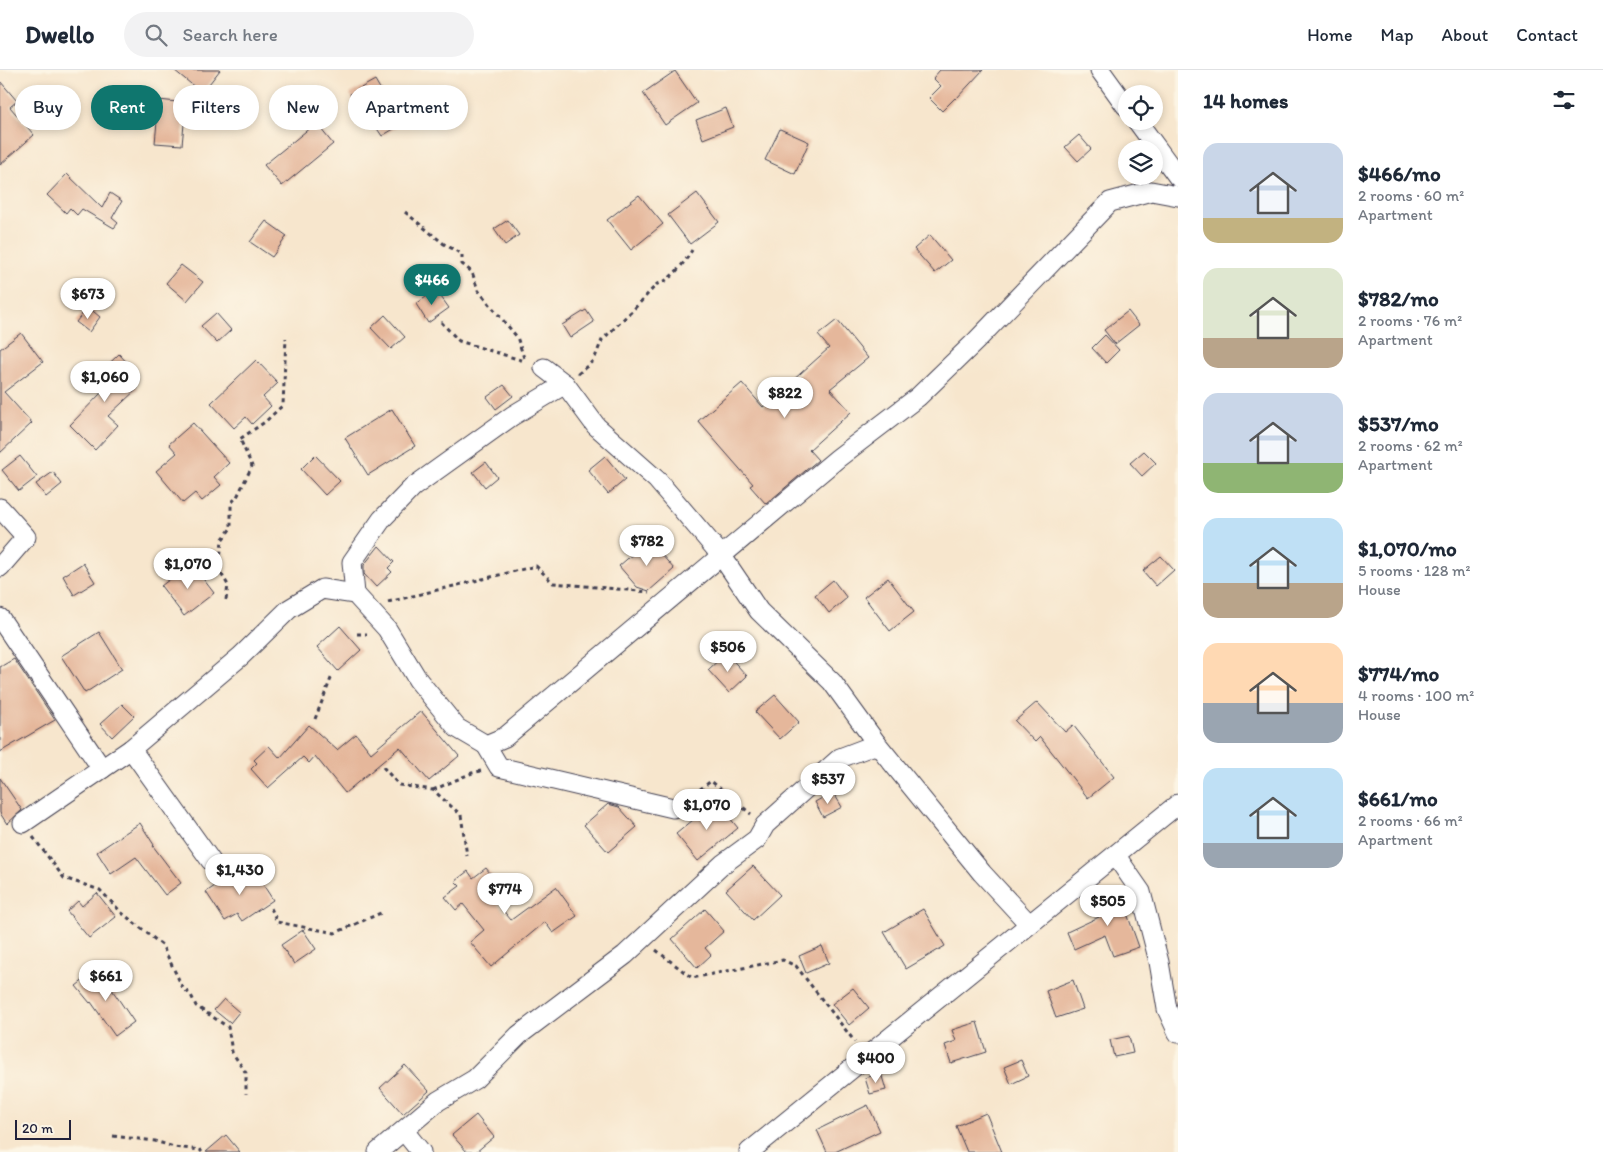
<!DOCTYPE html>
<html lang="en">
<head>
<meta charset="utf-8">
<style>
	:root { --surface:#fff; --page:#f2f2f3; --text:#1f2937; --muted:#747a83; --line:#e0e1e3; --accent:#0f766e }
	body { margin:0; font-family:Itim,sans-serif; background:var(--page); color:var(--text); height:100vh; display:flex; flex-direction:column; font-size:19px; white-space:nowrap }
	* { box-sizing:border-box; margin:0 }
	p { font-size:16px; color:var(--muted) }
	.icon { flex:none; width:28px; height:28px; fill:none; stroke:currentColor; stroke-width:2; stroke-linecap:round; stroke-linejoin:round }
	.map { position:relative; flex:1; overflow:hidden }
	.sheet { display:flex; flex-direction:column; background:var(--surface); width:425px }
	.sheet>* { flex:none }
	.hud { position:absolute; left:15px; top:15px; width:475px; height:45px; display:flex; gap:10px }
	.tools { position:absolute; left:1118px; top:15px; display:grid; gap:10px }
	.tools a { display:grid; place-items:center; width:45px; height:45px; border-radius:50%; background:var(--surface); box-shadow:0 2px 8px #0003; font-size:25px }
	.scale { position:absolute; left:15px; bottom:12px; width:56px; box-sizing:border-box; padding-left:5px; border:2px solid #22223b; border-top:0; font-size:14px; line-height:18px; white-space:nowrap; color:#22223b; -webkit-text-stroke:4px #fcf5e5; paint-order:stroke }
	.price { position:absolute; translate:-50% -42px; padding:0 11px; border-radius:18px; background:#fff; color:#222; font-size:16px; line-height:32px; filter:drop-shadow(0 1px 2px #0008) }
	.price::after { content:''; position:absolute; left:50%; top:30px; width:15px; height:11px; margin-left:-8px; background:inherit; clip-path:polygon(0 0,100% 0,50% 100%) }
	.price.selected { background:var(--accent); color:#fff }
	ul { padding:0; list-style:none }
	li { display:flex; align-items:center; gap:15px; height:125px; padding:0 25px }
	li span { display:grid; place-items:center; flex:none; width:140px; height:100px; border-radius:15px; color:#555 }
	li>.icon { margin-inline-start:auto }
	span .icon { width:60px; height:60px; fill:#fffc; stroke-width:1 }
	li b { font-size:21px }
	h2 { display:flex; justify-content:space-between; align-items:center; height:60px; padding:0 25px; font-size:21px }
	.tag { padding:0 18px; border-radius:22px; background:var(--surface); box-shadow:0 2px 8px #0003; font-size:18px; line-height:45px }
	.tag.selected { background:var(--accent); color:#fff }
	header { display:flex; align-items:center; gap:30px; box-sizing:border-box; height:70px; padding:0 25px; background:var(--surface); border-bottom:1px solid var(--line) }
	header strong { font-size:24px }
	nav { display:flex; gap:28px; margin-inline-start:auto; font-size:18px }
	.search { width:350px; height:45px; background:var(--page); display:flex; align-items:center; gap:12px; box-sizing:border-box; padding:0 18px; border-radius:28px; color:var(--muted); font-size:19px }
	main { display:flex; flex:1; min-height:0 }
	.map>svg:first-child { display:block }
	.building { fill:#e5b79b }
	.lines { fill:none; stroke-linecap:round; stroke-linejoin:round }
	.minor-casing { stroke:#423f51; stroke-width:21 }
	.path { stroke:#423f51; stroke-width:3; stroke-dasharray:4 4; stroke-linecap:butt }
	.minor { stroke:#fff; stroke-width:19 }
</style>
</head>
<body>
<header>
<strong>Dwello</strong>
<div class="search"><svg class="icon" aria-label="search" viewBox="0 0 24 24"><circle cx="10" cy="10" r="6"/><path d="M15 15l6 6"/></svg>Search here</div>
<nav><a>Home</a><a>Map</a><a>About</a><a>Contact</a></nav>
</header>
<main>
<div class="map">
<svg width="1178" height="1082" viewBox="0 0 1178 1082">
	<rect width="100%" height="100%" fill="#fcf5e5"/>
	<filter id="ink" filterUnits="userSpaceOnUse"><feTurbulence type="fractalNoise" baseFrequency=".02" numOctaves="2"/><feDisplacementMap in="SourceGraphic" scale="10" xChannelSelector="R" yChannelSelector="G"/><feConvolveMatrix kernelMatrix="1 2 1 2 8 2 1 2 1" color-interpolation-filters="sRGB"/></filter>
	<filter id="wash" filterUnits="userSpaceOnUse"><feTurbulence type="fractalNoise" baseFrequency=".0096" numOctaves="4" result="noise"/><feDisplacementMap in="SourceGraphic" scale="20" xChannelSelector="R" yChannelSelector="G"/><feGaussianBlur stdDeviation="1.12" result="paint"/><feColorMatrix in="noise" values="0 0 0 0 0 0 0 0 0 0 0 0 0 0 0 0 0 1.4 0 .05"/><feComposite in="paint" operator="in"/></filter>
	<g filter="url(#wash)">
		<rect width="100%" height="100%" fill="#f7e6cd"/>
		<g id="blocks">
			<g class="building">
				<path d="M174,0H220L202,23Z"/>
				<path d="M940,0H983L956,29L955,28L942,41L929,28L941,16L933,8Z"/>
				<path d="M675,1L697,33L665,55L643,23Z"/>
				<path d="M375,10L392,39L387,42L397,57L382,66L372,51L367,54L350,24Z"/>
				<path d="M0,11L17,31L10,37L34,65L0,95Z"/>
				<path d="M159,30L186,33L182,75L155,73Z"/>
				<path d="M726,38L733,57L703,69L696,50Z"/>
				<path d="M316,53L333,74L282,116L264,95Z"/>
				<path d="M780,59L809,72L795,104L765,90Z"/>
				<path d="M1079,65L1091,79L1078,91L1065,77Z"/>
				<path d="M67,104L102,138L110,123L122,131L112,148L118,153L114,158L82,139L77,145L70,138L66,143L47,125Z"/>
				<path d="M697,123L719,152L690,174L668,145Z"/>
				<path d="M639,125L663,154L631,180L607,150Z"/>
				<path d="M508,150L519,165L505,175L494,159Z"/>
				<path d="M266,151L287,166L272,187L250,172Z"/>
				<path d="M930,165L951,190L935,203L914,179Z"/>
				<path d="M181,195L203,212L187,231L166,213Z"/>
				<path d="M436,220L449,238L428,253L416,234Z"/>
				<path d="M88,237L100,247L89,262L76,252Z"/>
				<path d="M586,240L594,252L570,268L562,255Z"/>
				<path d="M1128,241L1139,255L1115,274L1104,260Z"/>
				<path d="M216,243L231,260L217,273L201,256Z"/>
				<path d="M385,245L405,267L391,279L371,258Z"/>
				<path d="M837,250L868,288L830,319L851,342L809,380L818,390L766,434L750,416L753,414L698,351L742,313L763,337L829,278L818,265Z"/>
				<path d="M21,263L43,292L4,322L32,353L0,383V279Z"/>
				<path d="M1105,265L1119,280L1106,293L1092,278Z"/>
				<path d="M119,284L133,299L126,307L138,318L108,346L118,355L95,380L70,355L103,321L92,310Z"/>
				<path d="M256,290L278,313L263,327L271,336L252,354L246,347L234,358L211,333Z"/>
				<path d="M504,315L513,326L496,339L487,327Z"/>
				<path d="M392,339L415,376L368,405L345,368Z"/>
				<path d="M193,353L229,393L214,407L221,415L202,431L195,423L183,433L156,401L177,383L169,374Z"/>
				<path d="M1144,381L1156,393L1142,406L1130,393Z"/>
				<path d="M315,385L340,411L325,425L301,399Z"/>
				<path d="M20,386L37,407L19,421L2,400Z"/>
				<path d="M605,386L625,410L608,424L588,400Z"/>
				<path d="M486,392L497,407L485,417L473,402Z"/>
				<path d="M53,402L62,414L46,427L36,414Z"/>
				<path d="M649,470L674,499L649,521L637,517L619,496Z"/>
				<path d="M379,476L394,492L388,498L392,502L376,517L364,504V495Z"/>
				<path d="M1161,486L1174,500L1156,516L1143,501Z"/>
				<path d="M83,493L95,512L74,525L63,506Z"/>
				<path d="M191,493L214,523L184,546L161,516Z"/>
				<path d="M888,508L914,542L890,561L864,527Z"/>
				<path d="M833,510L847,528L829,543L815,525Z"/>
				<path d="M340,556L361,580L338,601L317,577Z"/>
				<path d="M99,562L122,599L85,623L61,586Z"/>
				<path d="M726,583L747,606L729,623L708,600Z"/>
				<path d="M14,589L55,650L0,682V597Z"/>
				<path d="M775,625L799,652L780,669L755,642Z"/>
				<path d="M1037,632L1065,662L1073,655L1114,707L1088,728L1040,667L1035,672L1015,651Z"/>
				<path d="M122,634L134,646L112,667L100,654Z"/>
				<path d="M421,641L459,686L429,711L400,677L345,723L315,686L309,693L303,687L268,718L251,699L257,693L254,690L269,676L280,688L309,655L337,680L356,664L371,683Z"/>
				<path d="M0,708L22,740L7,754L0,743Z"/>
				<path d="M833,722L842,737L823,747L815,732Z"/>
				<path d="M716,731L738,758L698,791L676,764Z"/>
				<path d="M608,734L619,737L637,757L608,782L584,755Z"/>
				<path d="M140,753L154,775L153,776L181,813L165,825L136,787L111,804L97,782Z"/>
				<path d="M753,796L780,825L753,850L726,820Z"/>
				<path d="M486,798L501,817L491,826L511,850L556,817L577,846L553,863L545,852L491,897L470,872L484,860L463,834L456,840L445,827L460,816L455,811L468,801L473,808Z"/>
				<path d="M253,799L273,830L242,851L237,844L225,851L206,822L239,800L243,806Z"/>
				<path d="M97,823L116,847L89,868L67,841L78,831L82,836Z"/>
				<path d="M1120,824L1139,877L1113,886L1105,865L1074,879L1067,862L1099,847L1094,833Z"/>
				<path d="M705,839L724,861L705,878L711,885L697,898L672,869Z"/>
				<path d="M923,839L945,876L906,899L884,862Z"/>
				<path d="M303,860L316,879L294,894L281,875Z"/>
				<path d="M822,876L829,893L806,903L799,886Z"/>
				<path d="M98,899L134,952L115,966L91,932L90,933L76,916Z"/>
				<path d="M1073,910L1083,939L1056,948L1046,921Z"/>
				<path d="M853,918L869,938L849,955L832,934Z"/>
				<path d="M224,929L239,942L230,953L214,940Z"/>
				<path d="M977,952L986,982L951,993L945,975L956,971L952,960Z"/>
				<path d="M1129,966L1133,983L1114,987L1110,970Z"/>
				<path d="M1021,990L1028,1006L1011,1014L1004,997Z"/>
				<path d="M405,995L429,1021L403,1044L380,1018Z"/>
				<path d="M881,1003L886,1020L870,1024L865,1008Z"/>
				<path d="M868,1035L880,1061L835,1082H827L817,1060Z"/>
				<path d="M986,1043L1002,1082H967L956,1056Z"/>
				<path d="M476,1045L494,1067L476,1082H467L452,1065Z"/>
				<path d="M226,1065L240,1082H206Z"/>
			</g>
		</g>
	</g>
	<g filter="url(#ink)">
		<use href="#blocks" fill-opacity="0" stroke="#423f51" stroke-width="1"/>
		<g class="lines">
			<g class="minor-casing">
				<g id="minor">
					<path d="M1100,0L1126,36"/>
					<path d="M1137,51L1178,107"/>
					<path d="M544,298L565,314L596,356L657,410L721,485L759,541L832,612L877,674"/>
					<path d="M0,438L26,467L0,497"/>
					<path d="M355,524L352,492L382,449L413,417L512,346L565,314"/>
					<path d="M0,548L102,699"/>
					<path d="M486,675L499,697L673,738"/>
					<path d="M131,679L211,791"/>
					<path d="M23,753L131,679L241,586L289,539L322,519L355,524L387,559L418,610L457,658L486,675L505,667L838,388L918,327L976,271L1110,132L1151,121L1178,126"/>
					<path d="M1116,786L1141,822L1159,892L1167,939L1178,963"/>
					<path d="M404,1061L421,1082"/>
					<path d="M378,1082L438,1031L475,1009L519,965L625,885L723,794L757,769L765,755L840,688L877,674L982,803L1029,854"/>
					<path d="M749,1082L1178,734"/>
				</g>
			</g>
			<g class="path">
				<path d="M405,142L444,174L462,184V194L472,202L478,220L517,267L525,291"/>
				<path d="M441,252L459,271L524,291"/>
				<path d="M578,304L594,290L602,270L634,239L657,214C670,212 686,191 692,180"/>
				<path d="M226,530L228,515L219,500L222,470L231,458V433L237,427L252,396L240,369L265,352L283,335L286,268"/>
				<path d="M388,532L536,496L553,513L649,522"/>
				<path d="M357,564H367"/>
				<path d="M315,649L332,606"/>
				<path d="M383,697L399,715L433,720L461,745L467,786"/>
				<path d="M433,720L472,703L481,701"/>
				<path d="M687,729L711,711L751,744"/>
				<path d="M33,767L64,808L100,820L122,843L162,875L183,918L191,925L196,936L228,957L232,982L246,1003V1024"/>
				<path d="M271,838L277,852L335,863L383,842"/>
				<path d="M656,880L692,908L783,890L796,896L855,972"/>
				<path d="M113,1066L155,1071L174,1077L200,1080L202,1082"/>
			</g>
			<use href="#minor" class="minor"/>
		</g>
	</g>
</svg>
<div class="tools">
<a><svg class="icon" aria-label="locate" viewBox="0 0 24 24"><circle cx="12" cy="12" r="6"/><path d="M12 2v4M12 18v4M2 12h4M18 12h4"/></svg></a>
<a><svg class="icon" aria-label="layers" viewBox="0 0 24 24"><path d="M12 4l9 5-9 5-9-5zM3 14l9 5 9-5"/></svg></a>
</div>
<div class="scale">20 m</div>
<b class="price selected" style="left:432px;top:236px">$466</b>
<b class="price" style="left:88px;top:250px">$673</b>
<b class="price" style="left:105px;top:333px">$1,060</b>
<b class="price" style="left:785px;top:349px">$822</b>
<b class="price" style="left:647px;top:497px">$782</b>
<b class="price" style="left:188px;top:520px">$1,070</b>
<b class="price" style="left:728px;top:603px">$506</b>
<b class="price" style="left:828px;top:735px">$537</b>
<b class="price" style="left:707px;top:761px">$1,070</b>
<b class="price" style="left:240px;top:826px">$1,430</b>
<b class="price" style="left:505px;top:845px">$774</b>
<b class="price" style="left:1108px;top:857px">$505</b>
<b class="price" style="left:106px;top:932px">$661</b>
<b class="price" style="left:876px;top:1014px">$400</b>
<div class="hud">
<a class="tag">Buy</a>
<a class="tag selected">Rent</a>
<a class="tag">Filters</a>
<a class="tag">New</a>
<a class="tag">Apartment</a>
</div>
</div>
<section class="sheet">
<h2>14 homes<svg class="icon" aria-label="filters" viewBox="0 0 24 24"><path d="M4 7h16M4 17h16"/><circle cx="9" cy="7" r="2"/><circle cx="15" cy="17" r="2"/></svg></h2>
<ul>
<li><span style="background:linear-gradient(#c9d6e8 75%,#c2b280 0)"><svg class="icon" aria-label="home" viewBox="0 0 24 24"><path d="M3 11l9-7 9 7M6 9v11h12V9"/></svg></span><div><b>$466/mo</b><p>2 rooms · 60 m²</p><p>Apartment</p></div></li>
<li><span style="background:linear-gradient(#dfe7d0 70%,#b9a48a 0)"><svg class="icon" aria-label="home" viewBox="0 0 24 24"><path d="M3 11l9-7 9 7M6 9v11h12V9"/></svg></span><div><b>$782/mo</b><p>2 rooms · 76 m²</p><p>Apartment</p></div></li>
<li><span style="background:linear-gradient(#c9d6e8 70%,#8fb573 0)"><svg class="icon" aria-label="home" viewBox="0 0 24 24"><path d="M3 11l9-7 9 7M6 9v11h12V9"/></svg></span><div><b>$537/mo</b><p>2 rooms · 62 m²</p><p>Apartment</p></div></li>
<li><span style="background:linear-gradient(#bfe0f5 65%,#b9a48a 0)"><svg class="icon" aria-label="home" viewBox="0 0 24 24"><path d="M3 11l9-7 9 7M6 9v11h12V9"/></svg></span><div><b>$1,070/mo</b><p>5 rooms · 128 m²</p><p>House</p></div></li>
<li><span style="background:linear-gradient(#ffd9b3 60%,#9aa5b1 0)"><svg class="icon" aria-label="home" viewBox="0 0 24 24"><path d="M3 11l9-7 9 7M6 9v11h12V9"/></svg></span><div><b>$774/mo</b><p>4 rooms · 100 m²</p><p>House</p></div></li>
<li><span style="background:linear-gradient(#bfe0f5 75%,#9aa5b1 0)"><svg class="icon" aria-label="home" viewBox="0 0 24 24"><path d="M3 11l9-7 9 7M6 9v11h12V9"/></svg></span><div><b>$661/mo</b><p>2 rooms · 66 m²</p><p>Apartment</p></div></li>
</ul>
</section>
</main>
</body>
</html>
